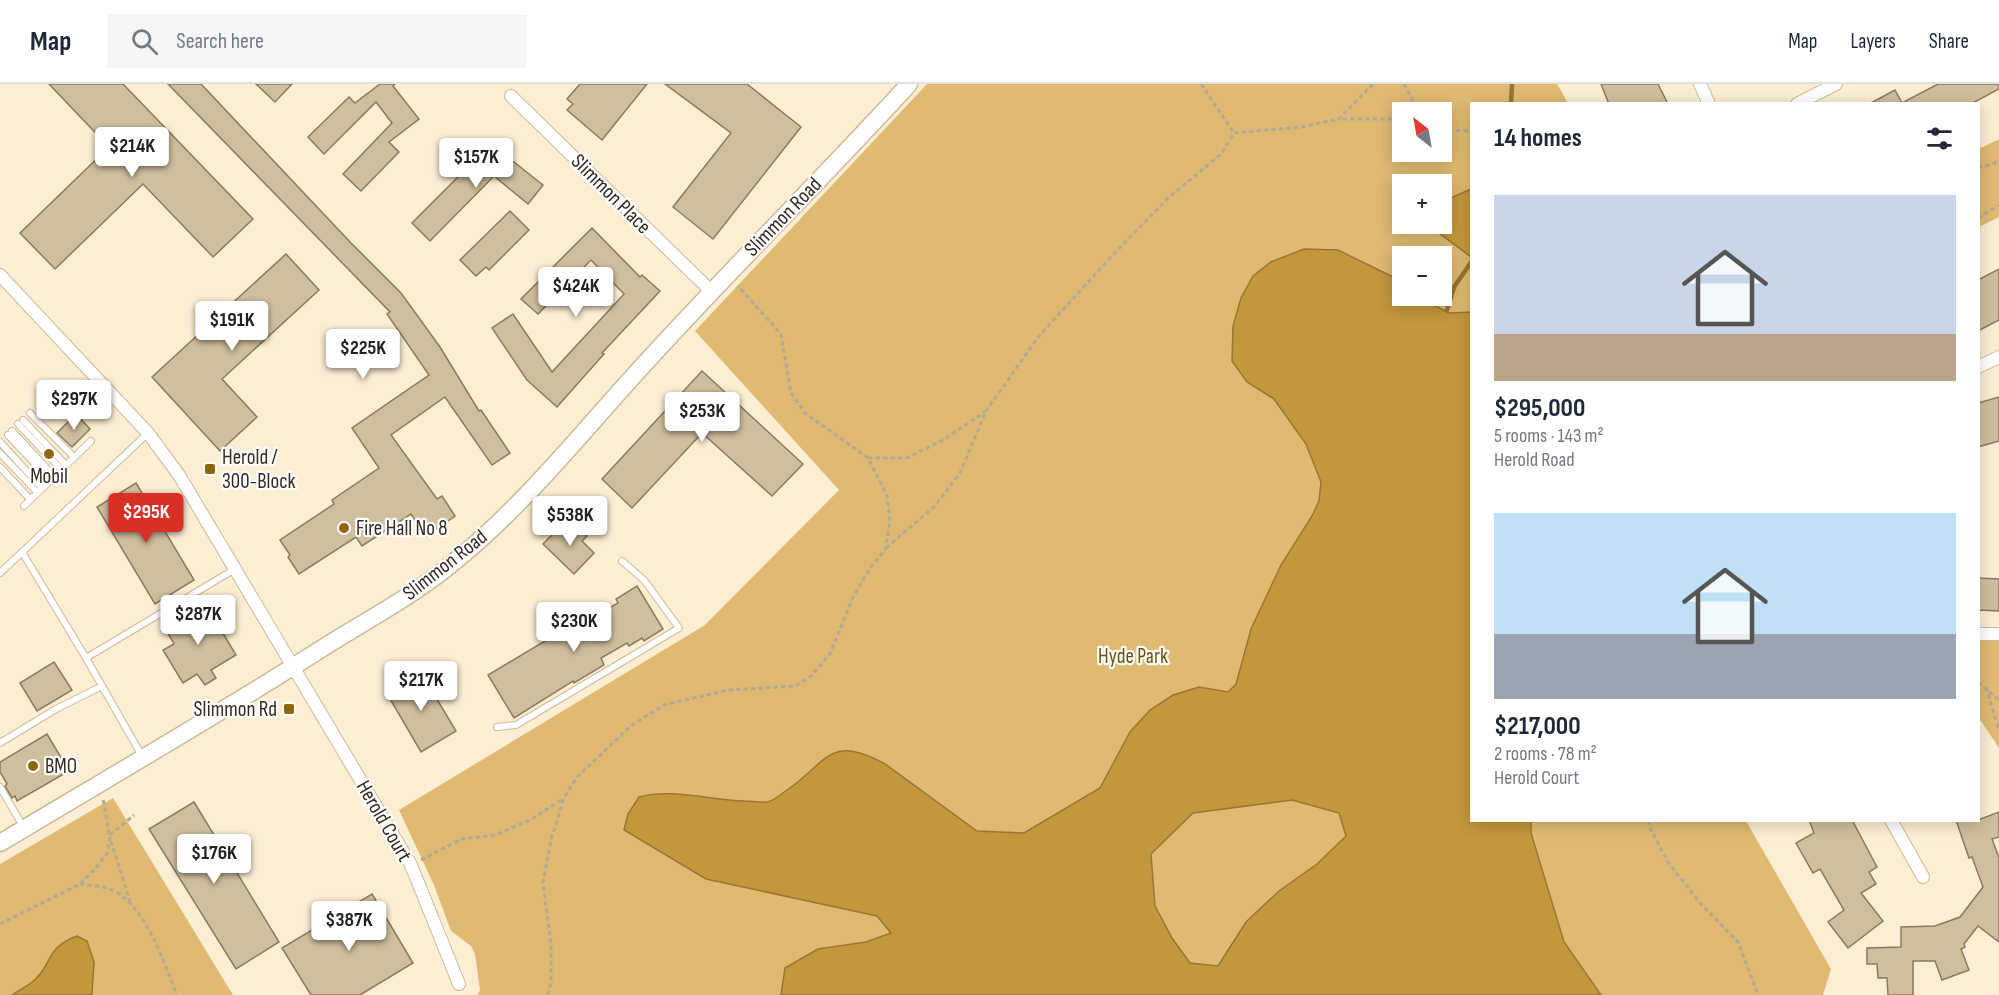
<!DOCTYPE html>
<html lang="en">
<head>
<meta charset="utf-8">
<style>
	:root { --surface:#fff; --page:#f6f6f7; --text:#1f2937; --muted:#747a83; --line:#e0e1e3; --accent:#d93025 }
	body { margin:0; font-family:"Sofia Sans Condensed",sans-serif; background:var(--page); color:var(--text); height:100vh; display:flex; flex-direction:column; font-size:22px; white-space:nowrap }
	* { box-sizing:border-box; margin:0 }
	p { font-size:20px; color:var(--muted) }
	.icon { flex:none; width:33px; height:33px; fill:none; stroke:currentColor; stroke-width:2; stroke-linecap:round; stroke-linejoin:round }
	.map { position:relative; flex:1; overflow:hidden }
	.drawer { position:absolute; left:1470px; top:18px; width:510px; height:720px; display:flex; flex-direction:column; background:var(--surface); border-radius:0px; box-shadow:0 3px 15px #0003 }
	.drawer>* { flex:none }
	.needle { width:39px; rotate:329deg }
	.fabs { position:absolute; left:1392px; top:18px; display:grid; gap:12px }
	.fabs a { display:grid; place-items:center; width:60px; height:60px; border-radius:0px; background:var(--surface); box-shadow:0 3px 15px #0003; font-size:30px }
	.price { position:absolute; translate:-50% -51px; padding:0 14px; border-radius:6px; background:#fff; color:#222; font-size:20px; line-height:39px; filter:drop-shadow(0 2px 3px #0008) }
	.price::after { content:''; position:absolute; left:50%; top:36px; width:18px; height:14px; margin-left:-9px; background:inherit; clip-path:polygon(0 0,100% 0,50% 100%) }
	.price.active { background:var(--accent); color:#fff }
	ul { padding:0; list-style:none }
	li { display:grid; align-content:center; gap:12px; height:318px; padding:0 24px }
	li span { display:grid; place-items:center; height:186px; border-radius:0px; color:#555 }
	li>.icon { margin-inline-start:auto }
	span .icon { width:108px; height:108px; fill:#fffc; stroke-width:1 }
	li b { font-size:26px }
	h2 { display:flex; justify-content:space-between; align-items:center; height:72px; padding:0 24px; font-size:26px }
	header { display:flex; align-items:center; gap:36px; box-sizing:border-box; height:84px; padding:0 30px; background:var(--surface); border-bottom:2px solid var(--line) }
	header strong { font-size:28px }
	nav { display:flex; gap:33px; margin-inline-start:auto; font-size:21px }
	.search { width:420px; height:54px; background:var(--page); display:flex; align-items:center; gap:15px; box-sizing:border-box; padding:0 21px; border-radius:0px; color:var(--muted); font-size:22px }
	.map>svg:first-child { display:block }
	.green { fill:#e1ba72; fill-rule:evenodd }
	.water { fill:#c3973c; stroke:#987733; stroke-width:1.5; fill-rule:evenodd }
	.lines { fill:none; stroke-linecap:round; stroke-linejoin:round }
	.stream { stroke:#987733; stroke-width:4.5 }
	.building { fill:#d0bf9e; stroke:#8b7b5c; stroke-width:1.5 }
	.service-casing { stroke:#ccba9a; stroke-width:8 }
	.minor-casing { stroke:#ccba9a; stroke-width:14 }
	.tertiary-casing { stroke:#ccba9a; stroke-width:19 }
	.path { stroke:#b4a993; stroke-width:3; stroke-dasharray:4.5 3; stroke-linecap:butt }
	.service { stroke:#fff; stroke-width:6 }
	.minor { stroke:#fff; stroke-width:12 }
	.tertiary { stroke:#fff; stroke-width:16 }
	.poi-dot { fill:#8d6709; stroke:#fdfdfd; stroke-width:2 }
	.labels { text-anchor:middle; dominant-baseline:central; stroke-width:4.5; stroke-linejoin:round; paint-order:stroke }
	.street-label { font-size:21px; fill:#322b1e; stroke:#fdfdfd }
	.poi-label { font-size:21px; fill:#322b1e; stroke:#fdfdfd; text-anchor:start }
	.park-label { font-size:21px; fill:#6f520c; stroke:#fdfdfd }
</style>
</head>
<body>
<header>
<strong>Map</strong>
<div class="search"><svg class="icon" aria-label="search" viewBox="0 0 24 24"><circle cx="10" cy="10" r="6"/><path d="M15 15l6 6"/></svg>Search here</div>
<nav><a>Map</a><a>Layers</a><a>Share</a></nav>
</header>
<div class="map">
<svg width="1999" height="911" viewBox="0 0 1999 911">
	<rect width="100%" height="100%" fill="#fceed3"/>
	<g class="green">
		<path d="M927,0H1557L1568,19L1472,20V736L1746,737L1831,885L1823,911H478L480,906L475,870L471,862L451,847L434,801L399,726L705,541L839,406L695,247ZM1402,28H1442V68H1402ZM1402,100H1442V140H1402ZM1402,172H1442V212H1402Z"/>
		<path d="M1999,55V133L1979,143V65Z"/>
		<path d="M1978,550H1999V664L1979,634Z"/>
		<path d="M113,714L233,911H0V780Z"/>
	</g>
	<g class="water">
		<path d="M1471,105V173L1435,146L1433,140H1442V118Z"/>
		<path d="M1304,165L1338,166L1395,194L1402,200V212H1416L1449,229L1471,228L1472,736L1531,737V749L1564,858L1601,911H781L785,884L818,865L866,858L891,849L877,832L706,795L624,746L628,730L639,713C672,704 710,716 744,717C751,717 760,719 767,718C774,717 781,710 787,706C828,678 829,649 885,680L977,747L1024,749L1100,704L1130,648L1150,626L1173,611L1199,603L1228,608L1236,600L1251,545L1281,481L1312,432L1319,417L1321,398L1306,360L1274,315L1247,298L1232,277L1233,242L1241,214L1253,192L1271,178ZM1292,716L1339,729L1346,752L1317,780L1279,807L1246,838L1218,882L1190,879L1172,854L1155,822L1151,770L1193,729Z"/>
		<path d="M77,852L87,857L94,878L92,911H12C18,907 26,903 32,898C53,882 44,864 77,852Z"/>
	</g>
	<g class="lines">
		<g class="stream">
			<path d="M1511,20L1512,0"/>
			<path d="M1447,226L1454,203L1472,177"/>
		</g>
	</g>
	<g class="building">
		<path d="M49,0H123L253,135L213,173L143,100L55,185L20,149L109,63Z"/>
		<path d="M168,0H201L351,159L401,209L440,263L479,327L481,326L510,369L492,381L445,313L391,351L437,415L442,412L455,432L426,452L411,430L362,462L356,453L299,490L288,473L290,471L280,456L334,420L332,416L379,384L352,344L429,291L387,230L390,228Z"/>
		<path d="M256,0H292L275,18Z"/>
		<path d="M380,0H395L393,2L419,35L389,58L399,68L361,107L343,90L392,39L376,18L324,70L308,53L349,13L355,19Z"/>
		<path d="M580,0H647L602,56L567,26L573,20L567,15Z"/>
		<path d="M665,0H747L801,43L713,155L673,123L731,49Z"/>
		<path d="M1601,0H1658L1668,20H1609Z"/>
		<path d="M1938,0H1999V5L1971,20H1869L1895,6L1902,19Z"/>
		<path d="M490,59L543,101L528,120L494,92L430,157L412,139L461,90L464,92Z"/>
		<path d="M510,127L529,146L489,186L486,183L476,192L460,176Z"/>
		<path d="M592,144L640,193L642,191L660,207L602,269L604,270L557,323L527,296L492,244L513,230L552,288L624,210L591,176L538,230L521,215Z"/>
		<path d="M286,170L319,206L222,295L257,333L220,367L152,293Z"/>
		<path d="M1999,185V236L1978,247V196Z"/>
		<path d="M702,287L803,380L772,412L702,349L632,424L602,395Z"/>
		<path d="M1999,313V357L1978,363V319Z"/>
		<path d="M76,330L90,345L72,363L57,349Z"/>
		<path d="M136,399L194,496L155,520L97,423Z"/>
		<path d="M573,438L587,452L582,457L594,469L574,490L543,460L561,442L565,446Z"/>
		<path d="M1978,494L1999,495V527L1978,526Z"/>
		<path d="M637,502L663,545L644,557L642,554L629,562L627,559L601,574L604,581L574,599L573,597L514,634L488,591L580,536L582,540L618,519L616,515Z"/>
		<path d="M209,519L224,544L221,546L236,571L211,586L216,594L205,601L197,590L183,599L163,566L174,560L166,546Z"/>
		<path d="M54,578L72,606L37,627L20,599Z"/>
		<path d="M420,587L456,647L421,668L386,608Z"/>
		<path d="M47,650L69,687L17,717L15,712L12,714L5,702L7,700L0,688V678Z"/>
		<path d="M194,718L279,858L236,885L149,745Z"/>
		<path d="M1999,728V753L1992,755L1999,774V858L1978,842L1964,860L1965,863L1961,865L1969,886L1942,896L1935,877H1913V911H1888L1887,894H1878L1877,880H1867V864L1901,863V843L1935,842L1960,833L1983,803L1972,773L1969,774L1956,736H1978Z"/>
		<path d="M1809,736H1852L1877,783L1869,788L1876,800L1861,809L1883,837L1848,864L1828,838L1844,826L1820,785L1813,789L1796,759L1814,749Z"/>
		<path d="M372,810L413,879L360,911H311L282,864Z"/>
	</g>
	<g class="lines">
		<g class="service-casing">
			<g id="service">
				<path d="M30,329L74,373"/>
				<path d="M23,336L66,381"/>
				<path d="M18,340L61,385"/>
				<path d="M12,347L54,392"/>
				<path d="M8,351L50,396"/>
				<path d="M0,358L42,404"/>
				<path d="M0,369L37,408"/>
				<path d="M0,383L30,415"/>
				<path d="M24,422L91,357"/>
				<path d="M22,468L86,574"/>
				<path d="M0,489L148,349"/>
				<path d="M497,643L516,641L679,544L644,496L622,477"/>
				<path d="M0,659L56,625L102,602"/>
				<path d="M142,672L86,574L235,485"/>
				<path d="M0,703L24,744"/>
			</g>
		</g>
		<g class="minor-casing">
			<g id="minor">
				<path d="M1700,0L1709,20"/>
				<path d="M511,12L712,208"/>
				<path d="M1797,20L1836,0"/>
				<path d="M0,191L148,349L179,391L411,781L459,900"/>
				<path d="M1978,283L1999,273"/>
				<path d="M1978,550H1999"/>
				<path d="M1891,736L1923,793"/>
			</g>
		</g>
		<g class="tertiary-casing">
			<path id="tertiary" d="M0,759C110,693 221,629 329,560C371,534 416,510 454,478C527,419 586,343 649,275C734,182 824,93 909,0"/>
		</g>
		<g class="path">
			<path d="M1201,0L1234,49"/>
			<path d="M1373,0L1339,35H1402"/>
			<path d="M1404,0L1419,28"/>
			<path d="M1442,42L1452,47L1472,46"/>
			<path d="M1978,84L1999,78"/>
			<path d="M1978,134L1999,121"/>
			<path d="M868,374H907L943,356L985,328"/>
			<path d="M886,464L934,423L960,389L986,327L1039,252L1110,174L1167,115L1221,70L1234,49L1301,43L1339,35"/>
			<path d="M1978,598L1999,616"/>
			<path d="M1986,603L1999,646"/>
			<path d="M1649,736L1650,744L1668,778L1700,819L1738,858L1758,911"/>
			<path d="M110,751L134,731"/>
			<path d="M111,757L130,817"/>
			<path d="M421,776L461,755L495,751L530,736L563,715"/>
			<path d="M80,800C90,801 102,802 112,806C145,820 164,879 177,911"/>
			<path d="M0,840L80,800L96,784L107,769L110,755L103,714"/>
			<path d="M548,911L551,898V861L543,798L551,756L564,714L577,693L632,641L664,621L728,606L795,602L811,592L830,570L853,513L871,483L885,466L890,437L887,412L868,374L805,329L791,309L781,250L738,202"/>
		</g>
		<use href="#service" class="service"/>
		<use href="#minor" class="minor"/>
		<use href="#tertiary" class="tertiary"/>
	</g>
	<g class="poi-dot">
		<circle cx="49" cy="370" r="6"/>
		<rect x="204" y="379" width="12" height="12" rx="3"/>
		<circle cx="344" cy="444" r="6"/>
		<rect x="283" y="619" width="12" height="12" rx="3"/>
		<circle cx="33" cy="682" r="6"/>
	</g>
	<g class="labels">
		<g class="street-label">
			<text transform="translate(611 110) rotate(45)">Slimmon Place</text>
			<text transform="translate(783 133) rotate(-46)">Slimmon Road</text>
			<text transform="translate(445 481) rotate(-38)">Slimmon Road</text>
			<text transform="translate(384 737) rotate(60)">Herold Court</text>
		</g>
		<g class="poi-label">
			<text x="222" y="373">Herold /<tspan x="222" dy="24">300-Block</tspan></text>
			<text x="49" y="392" text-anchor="middle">Mobil</text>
			<text x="356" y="444">Fire Hall No 8</text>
			<text x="277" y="625" text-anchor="end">Slimmon Rd</text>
			<text x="45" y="682">BMO</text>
		</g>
		<g class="park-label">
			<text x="1133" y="572">Hyde Park</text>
		</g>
	</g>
</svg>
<div class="fabs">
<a><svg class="needle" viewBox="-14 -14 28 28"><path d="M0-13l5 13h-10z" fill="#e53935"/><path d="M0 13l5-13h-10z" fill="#747a83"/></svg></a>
<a>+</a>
<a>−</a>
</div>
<b class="price" style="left:132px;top:94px">$214K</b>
<b class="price" style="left:476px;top:105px">$157K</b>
<b class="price" style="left:576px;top:234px">$424K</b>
<b class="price" style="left:232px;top:268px">$191K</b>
<b class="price" style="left:363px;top:296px">$225K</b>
<b class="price" style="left:74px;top:347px">$297K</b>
<b class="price" style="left:702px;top:359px">$253K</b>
<b class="price active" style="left:146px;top:460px">$295K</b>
<b class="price" style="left:570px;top:463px">$538K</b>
<b class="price" style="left:198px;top:562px">$287K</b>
<b class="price" style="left:574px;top:569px">$230K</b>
<b class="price" style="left:421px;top:628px">$217K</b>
<b class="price" style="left:214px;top:801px">$176K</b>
<b class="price" style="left:349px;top:868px">$387K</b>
<section class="drawer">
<h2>14 homes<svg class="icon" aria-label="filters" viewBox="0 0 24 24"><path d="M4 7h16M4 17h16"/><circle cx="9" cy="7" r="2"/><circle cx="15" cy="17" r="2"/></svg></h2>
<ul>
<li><span style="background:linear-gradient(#c9d6e8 75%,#b9a48a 0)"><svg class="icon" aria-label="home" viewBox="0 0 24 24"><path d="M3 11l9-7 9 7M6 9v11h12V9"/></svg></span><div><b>$295,000</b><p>5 rooms · 143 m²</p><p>Herold Road</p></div></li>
<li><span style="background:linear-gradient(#bfe0f5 65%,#9aa5b1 0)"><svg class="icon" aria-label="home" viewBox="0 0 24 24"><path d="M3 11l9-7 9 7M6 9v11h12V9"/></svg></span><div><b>$217,000</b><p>2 rooms · 78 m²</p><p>Herold Court</p></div></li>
</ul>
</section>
</div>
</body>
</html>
